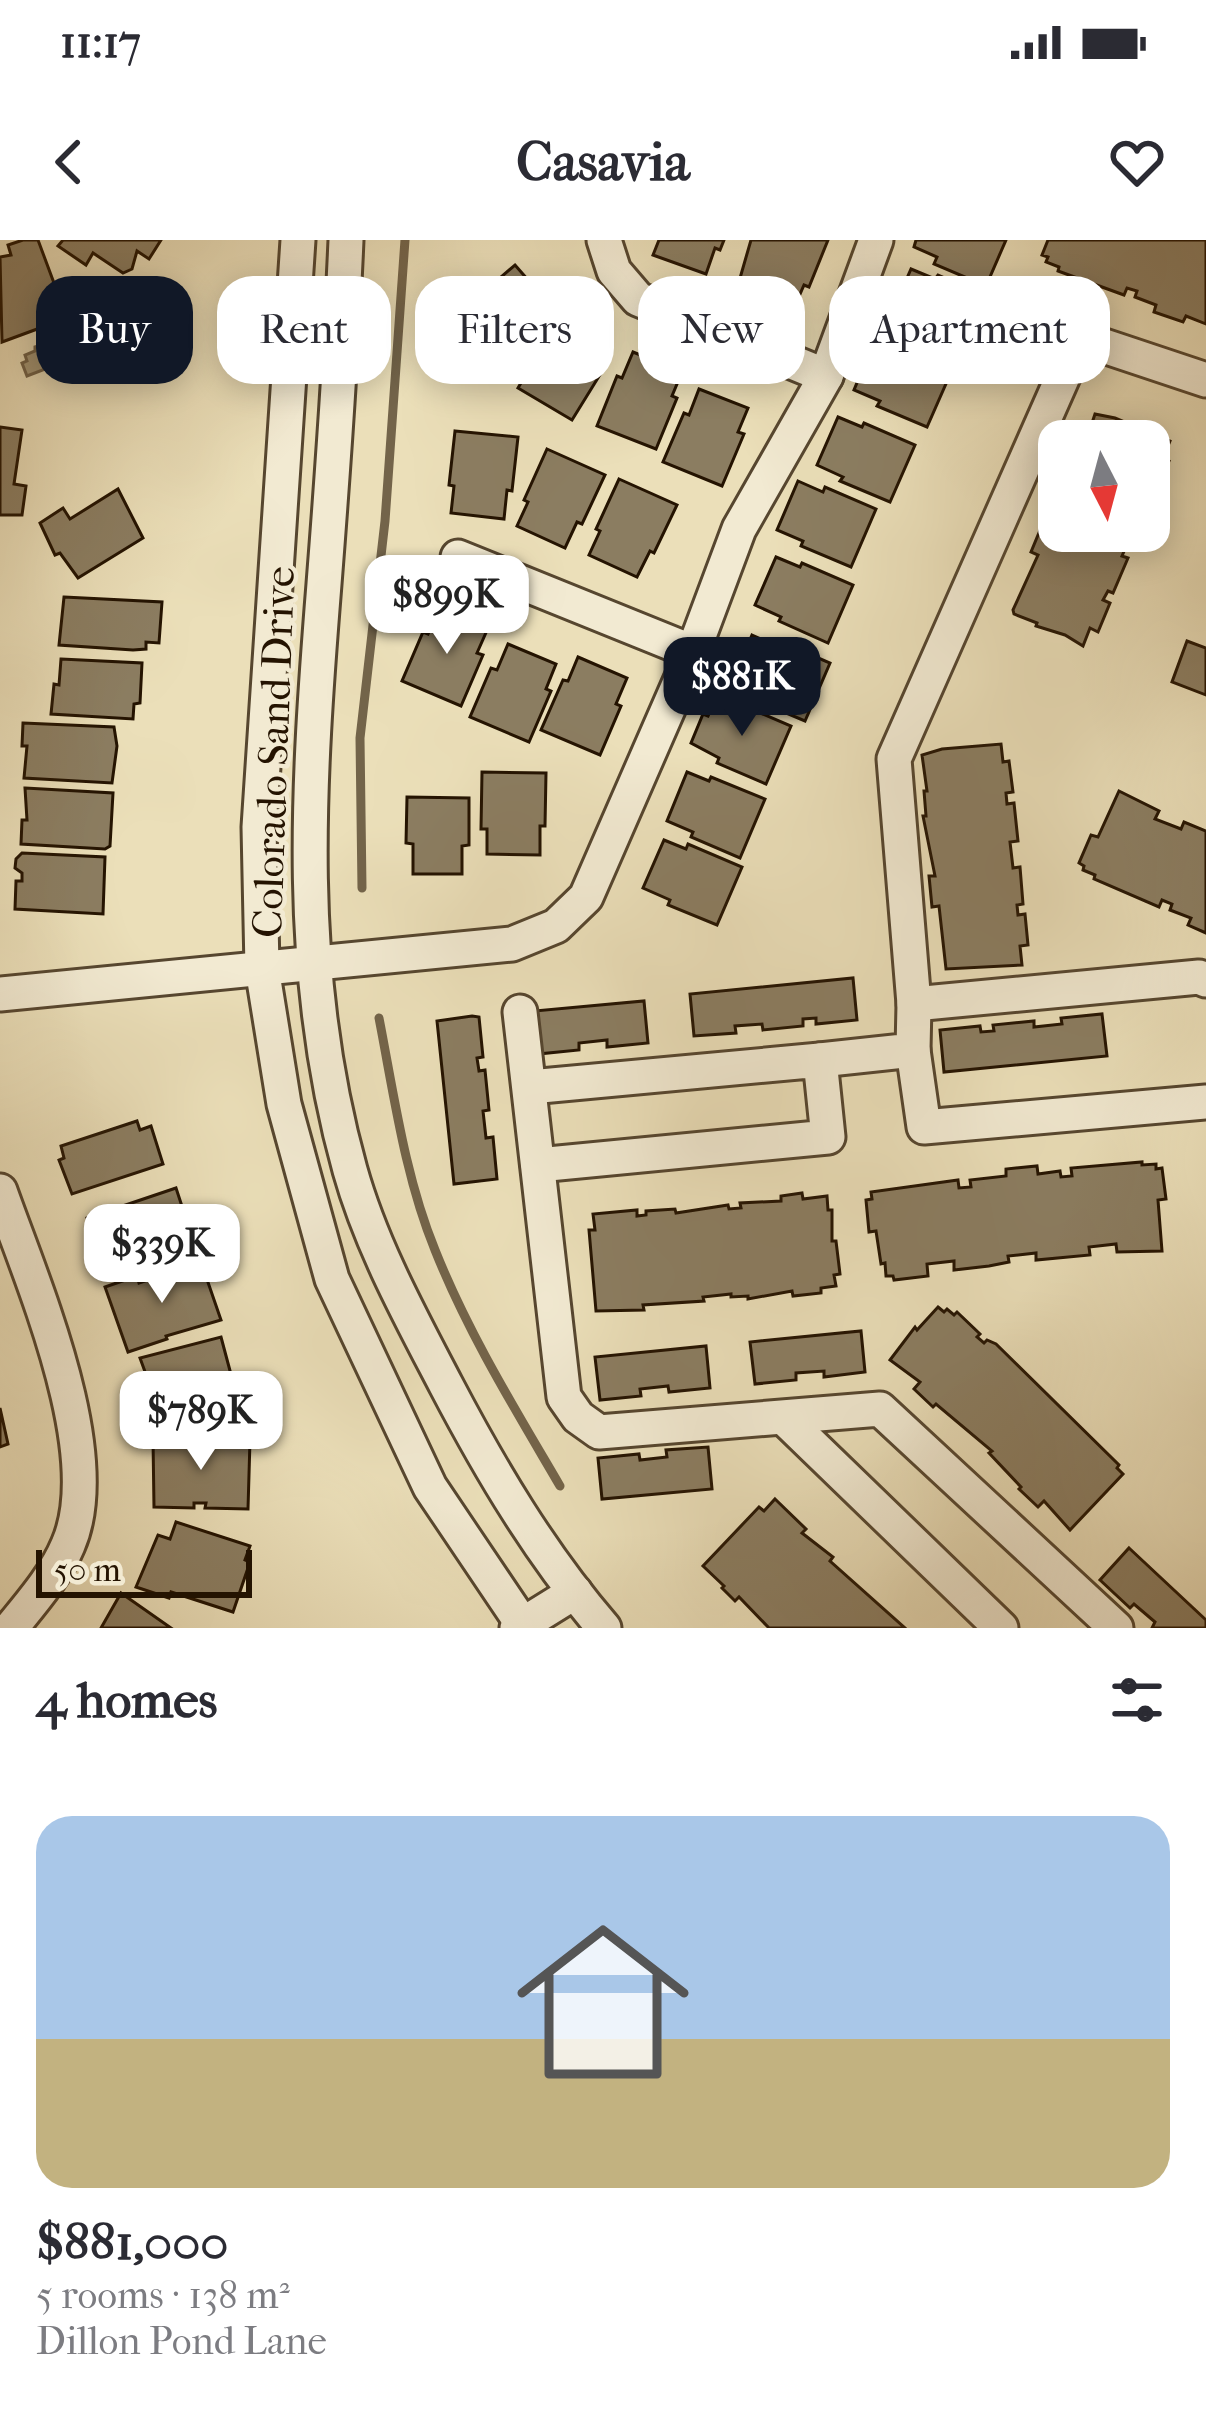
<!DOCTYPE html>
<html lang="en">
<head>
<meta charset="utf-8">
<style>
	:root { --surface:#fff; --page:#f7f7f7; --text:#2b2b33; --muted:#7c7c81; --accent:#111827 }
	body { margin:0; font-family:"IM FELL French Canon",serif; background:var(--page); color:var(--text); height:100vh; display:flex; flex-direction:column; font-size:45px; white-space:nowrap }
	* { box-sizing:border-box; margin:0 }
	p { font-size:39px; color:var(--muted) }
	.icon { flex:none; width:66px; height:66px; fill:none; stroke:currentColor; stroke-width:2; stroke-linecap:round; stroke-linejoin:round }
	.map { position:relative; height:1388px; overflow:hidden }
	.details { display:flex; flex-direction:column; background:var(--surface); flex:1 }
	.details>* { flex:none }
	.banner { position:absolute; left:36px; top:36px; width:1134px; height:108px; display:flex; gap:24px }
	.needle { width:78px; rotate:174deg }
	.fabs { position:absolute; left:1038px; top:180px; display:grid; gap:24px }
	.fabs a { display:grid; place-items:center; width:132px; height:132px; border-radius:24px; background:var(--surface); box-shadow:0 6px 30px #0003; font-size:60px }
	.scale { position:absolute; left:36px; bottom:30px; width:216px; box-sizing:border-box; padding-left:12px; border:6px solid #241301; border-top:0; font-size:33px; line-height:42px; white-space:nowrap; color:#241301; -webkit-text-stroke:9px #f2ead2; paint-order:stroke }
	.price { position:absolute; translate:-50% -102px; padding:0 27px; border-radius:24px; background:#fff; color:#222; font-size:39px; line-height:78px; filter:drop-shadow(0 3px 6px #0008) }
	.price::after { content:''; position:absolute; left:50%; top:72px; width:36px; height:27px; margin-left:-18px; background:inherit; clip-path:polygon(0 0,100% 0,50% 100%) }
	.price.on { background:var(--accent); color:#fff }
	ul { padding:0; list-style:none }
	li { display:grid; align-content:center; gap:24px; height:636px; padding:0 36px }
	li span { display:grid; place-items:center; height:372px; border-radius:36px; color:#555 }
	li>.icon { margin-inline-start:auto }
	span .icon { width:216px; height:216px; fill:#fffc; stroke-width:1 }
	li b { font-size:51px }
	h2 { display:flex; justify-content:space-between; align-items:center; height:144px; padding:0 36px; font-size:51px }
	.pill { padding:0 42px; border-radius:36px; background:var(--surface); box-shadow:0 6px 30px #0003; font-size:42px; line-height:108px }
	.pill.on { background:var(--accent); color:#fff }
	.status { display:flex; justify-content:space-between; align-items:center; height:84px; padding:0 60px; background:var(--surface); direction:ltr }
	.status svg { height:33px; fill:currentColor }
	header { display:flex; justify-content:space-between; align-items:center; height:156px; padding:0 36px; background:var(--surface); font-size:54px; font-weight:800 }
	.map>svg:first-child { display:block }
	.water { fill:#a79a7a; stroke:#73644a; stroke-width:3 }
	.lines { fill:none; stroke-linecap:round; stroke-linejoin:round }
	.stream { stroke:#73644a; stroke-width:9 }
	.building { fill:#8b7d61; stroke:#241301; stroke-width:3 }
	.minor-casing { stroke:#56462f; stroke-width:39 }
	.minor { stroke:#f2ead2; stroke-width:33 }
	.labels { text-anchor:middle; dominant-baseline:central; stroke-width:9; stroke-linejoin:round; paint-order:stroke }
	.street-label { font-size:42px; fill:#241301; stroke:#f2ead2 }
</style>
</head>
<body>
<div class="status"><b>11:17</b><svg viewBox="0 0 49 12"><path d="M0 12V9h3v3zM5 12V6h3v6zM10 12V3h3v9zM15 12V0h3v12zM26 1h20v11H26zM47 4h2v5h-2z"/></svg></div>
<header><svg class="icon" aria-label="back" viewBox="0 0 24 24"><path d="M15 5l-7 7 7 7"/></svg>Casavia<svg class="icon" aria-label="heart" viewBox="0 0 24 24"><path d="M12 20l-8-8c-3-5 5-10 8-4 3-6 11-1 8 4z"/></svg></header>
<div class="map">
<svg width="1206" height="1388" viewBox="0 0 1206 1388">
	<rect width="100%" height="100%" fill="#ebdfb9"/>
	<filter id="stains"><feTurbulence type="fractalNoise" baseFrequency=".00167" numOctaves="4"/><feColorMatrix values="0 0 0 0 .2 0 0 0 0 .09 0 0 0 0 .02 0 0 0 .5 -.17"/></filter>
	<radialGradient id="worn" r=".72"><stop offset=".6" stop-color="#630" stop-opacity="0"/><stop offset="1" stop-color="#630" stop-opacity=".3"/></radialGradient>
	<path class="water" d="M67,98L75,118L57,124L55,131L45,129L27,136L22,123L27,121L25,115L35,111V107Z"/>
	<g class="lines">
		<g class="stream">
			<path d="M362,648L360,498L385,281L405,0"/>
			<path d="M379,778C394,855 405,937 435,1010C468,1093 515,1169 560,1246"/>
		</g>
	</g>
	<g class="building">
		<path d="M23,0H38L67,78L2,102L0,17L11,15L8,5Z"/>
		<path d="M63,0H161L149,19L137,11L132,29L123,33L93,13L86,25L58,6Z"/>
		<path d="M659,0H724L720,10L715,8L706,34L653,15Z"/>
		<path d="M751,0H828L809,47L804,45L794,68L738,45Z"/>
		<path d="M916,0H1006L986,46L934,24L937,17L914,7Z"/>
		<path d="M1048,0H1206V84L1186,76L1183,82L1154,72L1156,65L1135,57L1137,51L1127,48L1124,55L1058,31L1059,27L1046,22L1048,17L1042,15Z"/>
		<path d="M515,25L550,65L529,82L533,86L490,122L449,74L490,40L493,44Z"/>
		<path d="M911,29L935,39L938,35L989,57L964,115L914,93L917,89L890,77Z"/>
		<path d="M565,80L610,107L596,130L601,133L572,180L518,148L545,102L550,104Z"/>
		<path d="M874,102L899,112L901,108L952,130L927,187L877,166L880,161L854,150Z"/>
		<path d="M633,112L682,132L672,156L677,158L656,209L597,186L617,136L622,138Z"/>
		<path d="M699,149L748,168L738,192L744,194L722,246L663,222L684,173L689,175Z"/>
		<path d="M1095,174L1115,178L1170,201L1163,218L1169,221L1157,249L1151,247L1149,253V201H1086Z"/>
		<path d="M838,177L862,187L864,183L915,205L890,262L840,241L843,237L817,225Z"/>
		<path d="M0,187L22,190L14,244L26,246L22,275H0Z"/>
		<path d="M455,191L518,197L512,251L507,250L504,279L451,273L454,246L449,245Z"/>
		<path d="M547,209L605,235L582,284L577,282L565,308L517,286L528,262L524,260Z"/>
		<path d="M619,239L677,265L654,313L650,311L637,337L589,315L600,291L596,289Z"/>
		<path d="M798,241L823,252L825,247L876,269L851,327L801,306L803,301L777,290Z"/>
		<path d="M118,249L143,298L78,338L60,313L55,315L40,283L63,268L70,279Z"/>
		<path d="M1059,261V291H1141L1139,296L1132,293L1122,316L1128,318L1113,353L1108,351L1103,360L1110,363L1098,392L1090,388L1083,406L1065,395L1036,386L1037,383L1014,374L1013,370L1038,315L1031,312L1043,283L1049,286Z"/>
		<path d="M776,317L800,327L802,323L853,345L828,403L779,381L781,377L755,365Z"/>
		<path d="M64,357L162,362L159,403L146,402V409L133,410L59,405Z"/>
		<path d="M439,368L488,388L477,413L483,415L461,466L402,441L423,392L428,394Z"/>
		<path d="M752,395L776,406L779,401L830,423L805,481L755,460L757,455L731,444Z"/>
		<path d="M1187,401L1206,408V455L1172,442Z"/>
		<path d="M508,404L556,424L546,449L551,451L529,502L470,477L491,428L497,430Z"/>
		<path d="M578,417L627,438L616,464L621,466L600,515L541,490L563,440L568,441Z"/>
		<path d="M61,419L142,423L140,463L134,464L133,479L51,474L54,444L59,445Z"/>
		<path d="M716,459L735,467L737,463L791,486L766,544L717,523L719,518L691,503L703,474L708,476Z"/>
		<path d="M23,483L114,487L117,506L112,543L24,538L27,506H22Z"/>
		<path d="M1001,504L1003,522L1009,521L1013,552L1006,553L1007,564L1014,563L1018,601L1010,602L1013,628L1020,627L1023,664L1017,665L1018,675L1025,674L1028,705L1020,706L1022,725L946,729L939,666L932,667L929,636H935L923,576H926L924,551H927L922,515L942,509Z"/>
		<path d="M482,532L546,533L545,586H540V615L487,614V589H481Z"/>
		<path d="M687,532L709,541L711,537L765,559L740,618L691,597L693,592L667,581Z"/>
		<path d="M25,548L113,553L110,606L105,609L21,604L22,580H27Z"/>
		<path d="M1119,551L1159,571L1155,579L1181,589L1184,582L1206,591V693L1188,685L1191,678L1170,670L1172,664L1162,660L1159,667L1094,639L1095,635L1083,630L1084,626L1079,623L1091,595L1098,597Z"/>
		<path d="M407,557L469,558V605L462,606V634H413V604L406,603Z"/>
		<path d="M664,600L686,609L688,604L742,627L717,685L668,665L670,660L643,648Z"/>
		<path d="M22,613L105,617L103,674L15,669L16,641H22V633L15,628L16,619Z"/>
		<path d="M853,738L857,780L816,784V778L803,779V786L763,790L762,784L735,786L736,793L694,796L690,754Z"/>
		<path d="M644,761L648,803L607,807V800L579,803V810L538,814L534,771Z"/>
		<path d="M1102,774L1107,816L944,832L940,790L980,786L981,792L994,791L993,785L1034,781V787L1062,784L1061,778Z"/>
		<path d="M472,776L479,777L483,817L477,818L479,831L485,830L489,870L483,871L486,898L493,897L497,939L454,944L437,781Z"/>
		<path d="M137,881L140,890L151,886L163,924L72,954L59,920L64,918L61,906Z"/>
		<path d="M1142,922V925L1156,924V929L1162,928L1166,959L1158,960L1162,1011L1117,1012L1116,1004L1089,1007L1090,1015L1036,1020V1013L1008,1016L1009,1022L989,1026L954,1030V1021L927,1024L928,1036L894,1040L893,1036H886L885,1023L881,1024L876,991L869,992L866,960L872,959L871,952L958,940L959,948L971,947L970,940L1006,936V929L1037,926L1038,934L1060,931L1061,937L1072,936L1071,928Z"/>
		<path d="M176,948L193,1000L105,1030L97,1006L91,1009L86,994L92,993L87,978Z"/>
		<path d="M802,953L803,959L827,956L828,970H832V1001H836L840,1034L834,1035L836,1046L821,1048V1053L793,1056L792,1051L748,1059V1056L731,1057V1054L703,1057L704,1061L643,1065L644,1070L596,1071L589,990H595L593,974L637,970V976L646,975V971L675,969L676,973L728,965L729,969L741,968L740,963L781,961V956Z"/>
		<path d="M201,1022L221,1080L166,1096L167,1099L128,1112L105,1047L137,1036L139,1043Z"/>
		<path d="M938,1067L944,1072L947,1069L954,1075L957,1072L980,1094L977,1097L984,1103L987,1100L996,1104L1119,1225L1117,1228L1123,1234L1070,1290L1044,1261L1038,1267L1019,1249L1021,1247L989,1213L992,1211L936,1164L933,1167L914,1149L920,1142L890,1120L915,1087L917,1090Z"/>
		<path d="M861,1091L865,1132L824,1137V1131L796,1133V1140L755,1144L750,1102Z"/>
		<path d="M221,1097L237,1157L185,1170L186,1177L157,1185L148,1160L155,1159L140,1118Z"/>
		<path d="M706,1106L710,1148L669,1152L668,1146L640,1149L641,1156L600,1160L595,1117Z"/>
		<path d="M0,1168L8,1204L0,1207Z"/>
		<path d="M153,1199L250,1200L248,1269L205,1268L206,1263H194V1268L154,1267Z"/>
		<path d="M708,1207L712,1249L602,1259L598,1218L639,1214L640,1220L667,1217L666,1210Z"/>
		<path d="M775,1259L806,1289L802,1293L833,1317L830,1321L905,1388H769L739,1357L735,1361L722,1348L724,1346L703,1326L759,1267L764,1271Z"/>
		<path d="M176,1282L250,1306L245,1320L250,1322L233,1372L171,1352L169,1358L136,1347L158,1295L170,1299Z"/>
		<path d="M1129,1308L1206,1380V1388H1152L1155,1382L1134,1364L1130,1368L1100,1340Z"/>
		<path d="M121,1353L171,1388H101Z"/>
	</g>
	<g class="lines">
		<g class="minor-casing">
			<g id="minor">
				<path d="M298,0L259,587L262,728L284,864L332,1039L430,1247L525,1388"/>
				<path d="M346,0C341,115 333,229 324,344C308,544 295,734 350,930C371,1005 410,1076 446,1145C491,1231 541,1315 604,1388"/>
				<path d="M604,0L614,31L638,59L826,136"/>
				<path d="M458,317L693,412"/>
				<path d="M0,754L512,704L556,686L586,657L693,412L739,289L826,136L876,0"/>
				<path d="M914,764L1199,737L1206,740"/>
				<path d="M520,772L564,1157L578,1177L599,1192L880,1169L1116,1388"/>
				<path d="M913,810L924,887L1206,862"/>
				<path d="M820,820L913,810L914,764L894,519L1080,98L1206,140"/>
				<path d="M530,847L820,820L828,897L538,925"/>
				<path d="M0,951C32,1042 108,1214 68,1305C55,1336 32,1362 11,1388"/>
				<path d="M785,1179L1001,1388"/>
				<path d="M517,1388L575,1352"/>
			</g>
		</g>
		<use href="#minor" class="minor"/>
	</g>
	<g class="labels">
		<g class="street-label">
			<text transform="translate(274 512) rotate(-88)">Colorado Sand Drive</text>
		</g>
	</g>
	<rect width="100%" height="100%" filter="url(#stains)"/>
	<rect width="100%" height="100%" fill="url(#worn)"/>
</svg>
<div class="fabs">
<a><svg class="needle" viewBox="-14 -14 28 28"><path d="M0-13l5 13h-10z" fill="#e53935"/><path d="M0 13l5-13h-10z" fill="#7c7c81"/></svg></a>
</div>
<div class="scale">50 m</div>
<b class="price" style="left:447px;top:417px">$899K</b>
<b class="price on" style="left:742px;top:499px">$881K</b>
<b class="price" style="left:162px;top:1066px">$339K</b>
<b class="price" style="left:201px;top:1233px">$789K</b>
<div class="banner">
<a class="pill on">Buy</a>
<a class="pill">Rent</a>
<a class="pill">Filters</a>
<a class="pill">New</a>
<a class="pill">Apartment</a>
</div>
</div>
<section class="details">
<h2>4 homes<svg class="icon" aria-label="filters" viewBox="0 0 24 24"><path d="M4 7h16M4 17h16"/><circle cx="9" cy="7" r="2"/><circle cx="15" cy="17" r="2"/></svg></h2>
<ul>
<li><span style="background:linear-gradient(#a9c7e8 60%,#c2b280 0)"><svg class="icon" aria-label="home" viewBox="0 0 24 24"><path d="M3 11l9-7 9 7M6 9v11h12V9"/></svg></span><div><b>$881,000</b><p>5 rooms · 138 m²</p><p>Dillon Pond Lane</p></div></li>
</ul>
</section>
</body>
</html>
